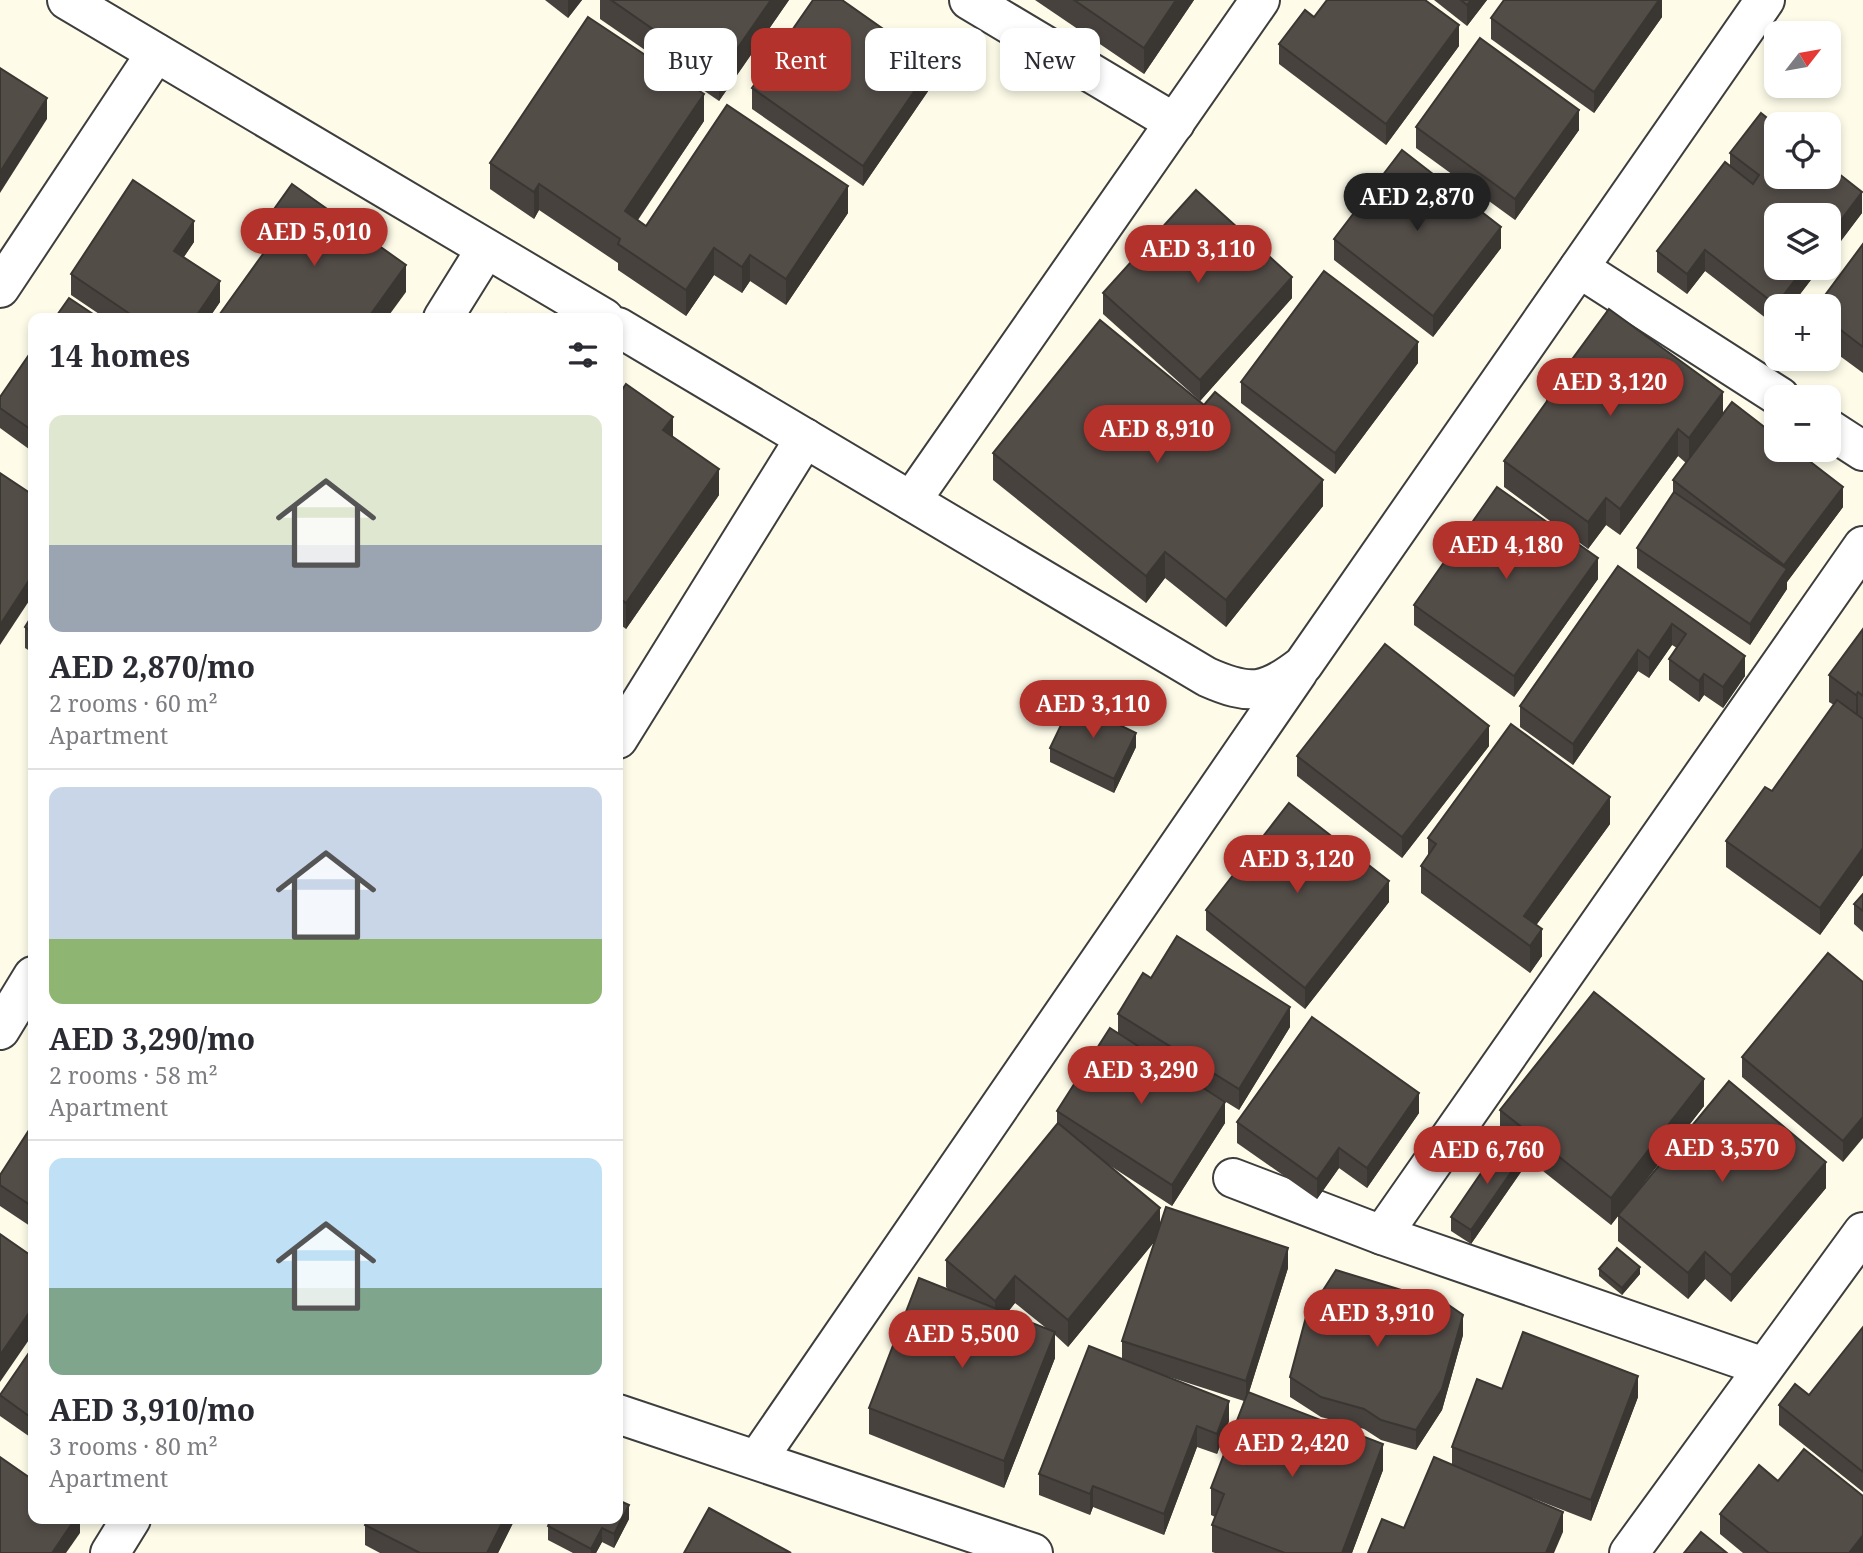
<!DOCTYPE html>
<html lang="en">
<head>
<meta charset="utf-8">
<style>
	:root { --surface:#fff; --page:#f7f7f7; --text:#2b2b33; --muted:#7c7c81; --line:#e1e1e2; --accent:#b3322b }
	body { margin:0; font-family:"Noto Serif",serif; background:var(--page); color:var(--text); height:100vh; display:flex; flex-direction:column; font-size:26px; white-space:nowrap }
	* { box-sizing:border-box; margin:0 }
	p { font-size:23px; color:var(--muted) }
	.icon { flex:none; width:38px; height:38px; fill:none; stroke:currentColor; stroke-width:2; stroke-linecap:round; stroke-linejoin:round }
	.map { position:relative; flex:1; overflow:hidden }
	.drawer { position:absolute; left:28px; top:313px; width:595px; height:1211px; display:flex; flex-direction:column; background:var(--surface); border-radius:14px; box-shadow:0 4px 10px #0003 }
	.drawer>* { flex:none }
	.guide { position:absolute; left:644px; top:28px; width:665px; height:63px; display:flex; gap:14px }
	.needle { width:46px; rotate:59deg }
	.controls { position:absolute; left:1764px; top:21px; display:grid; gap:14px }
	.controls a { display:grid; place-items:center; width:77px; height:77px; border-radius:14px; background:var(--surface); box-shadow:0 4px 10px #0003; font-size:35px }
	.price { position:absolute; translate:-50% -60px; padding:0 16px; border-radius:24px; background:var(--accent); color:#fff; font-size:23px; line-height:46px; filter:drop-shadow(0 2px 4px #0008) }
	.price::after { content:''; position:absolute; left:50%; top:42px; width:21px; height:16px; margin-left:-10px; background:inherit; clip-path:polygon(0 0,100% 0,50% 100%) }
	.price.current { background:#222; color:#fff }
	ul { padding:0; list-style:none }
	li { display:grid; align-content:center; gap:14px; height:371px; padding:0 21px }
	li+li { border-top:2px solid var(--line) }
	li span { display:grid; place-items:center; height:217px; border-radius:14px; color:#555 }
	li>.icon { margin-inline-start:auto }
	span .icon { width:126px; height:126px; fill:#fffc; stroke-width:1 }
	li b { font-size:30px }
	h2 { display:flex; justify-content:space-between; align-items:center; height:84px; padding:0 21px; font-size:30px }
	.pill { padding:0 24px; border-radius:14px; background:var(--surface); box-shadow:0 4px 10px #0003; font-size:24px; line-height:63px }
	.pill.current { background:var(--accent); color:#fff }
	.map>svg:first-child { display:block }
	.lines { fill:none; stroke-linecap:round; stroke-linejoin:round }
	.street-casing { stroke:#3e3e3e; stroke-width:42 }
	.street { stroke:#fff; stroke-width:38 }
	.wall { fill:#47423e; fill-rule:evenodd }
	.shaded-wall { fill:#3a3632 }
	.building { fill:#534d48; stroke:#3a3632; stroke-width:2 }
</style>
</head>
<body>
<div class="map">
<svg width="1863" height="1553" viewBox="0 0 1863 1553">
	<rect width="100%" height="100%" fill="#fefce9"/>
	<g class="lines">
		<g class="street-casing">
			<g id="street">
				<path d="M67,0L604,318"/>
				<path d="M969,0L1175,123"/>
				<path d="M1579,268L1780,397"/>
				<path d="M0,288L156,53"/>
				<path d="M443,318L486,249"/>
				<path d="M618,327L1207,677C1250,696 1266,694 1303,665L1765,0"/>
				<path d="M1829,429L1863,451"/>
				<path d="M911,501L1260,0"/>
				<path d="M618,739L805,438"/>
				<path d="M0,1030L33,976"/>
				<path d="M1233,1178L1382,1235L1764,1367"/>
				<path d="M1382,1235L1863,546"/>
				<path d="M618,1414L1033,1553"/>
				<path d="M757,1460L1298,672"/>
				<path d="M110,1553L131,1519"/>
				<path d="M1629,1553L1863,1232"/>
			</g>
		</g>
		<use href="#street" class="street"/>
	</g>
	<g class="wall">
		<path d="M545,0H582L568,18Z"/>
		<path d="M600,0H789L719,101L600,19Z"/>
		<path d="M1035,0H1194L1144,74Z"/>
		<path d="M1434,0H1487L1467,26Z"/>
		<path d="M1662,0V17L1594,113L1491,39V18Z"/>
		<path d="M1314,17L1459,46L1386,145L1279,64V44Z"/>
		<path d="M933,84L863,186L752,109V88Z"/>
		<path d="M704,121L638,220L646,226L848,213L786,305L750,281L742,293L714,275L686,316L618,270V263L539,210L534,219L490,189V163Z"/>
		<path d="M1416,127L1579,130L1515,220L1416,148Z"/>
		<path d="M1730,153L1862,213L1791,306H1776V326L1705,271L1687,294L1657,272V251L1730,166Z"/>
		<path d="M267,219L406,292L268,247L267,246Z"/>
		<path d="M1334,239L1501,248L1433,337L1334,260Z"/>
		<path d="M194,242L184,257L220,302L209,318H105L71,295V274Z"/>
		<path d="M1863,244V373L1829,348V306Z"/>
		<path d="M1103,293L1292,298L1200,401L1103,314Z"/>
		<path d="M33,349V452L0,428V397Z"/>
		<path d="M1418,363L1335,474L1241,403V382Z"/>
		<path d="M1546,395L1723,415L1843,507L1787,582V589L1750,645L1637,568V548L1673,493V480L1686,463L1678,456L1620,535L1606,525L1588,549L1504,487V461L1546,403Z"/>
		<path d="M618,396L673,437L719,495L626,629L618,623Z"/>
		<path d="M993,453L1323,506L1226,627L1165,578L1146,603L993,480Z"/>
		<path d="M1618,566L1745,676L1723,708L1704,695L1699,702L1669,680V659L1677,648L1672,645L1649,678L1638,671L1573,765L1520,727V706Z"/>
		<path d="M1598,579L1514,697L1414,625V605Z"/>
		<path d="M33,614V653L25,648V627Z"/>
		<path d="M1863,629V875L1820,935L1726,867V841L1772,791L1834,705L1829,702V675Z"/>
		<path d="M1489,746L1402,858L1297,776V756Z"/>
		<path d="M1136,747L1114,793L1050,762V748Z"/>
		<path d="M1610,824L1536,925L1542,956L1530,973L1421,893V866L1428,856V838Z"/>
		<path d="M1863,894V932L1854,924V904Z"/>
		<path d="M1389,902L1305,1009L1206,930V910Z"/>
		<path d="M1151,978L1290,1027L1239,1110L1187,1078L1225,1123L1172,1206L1106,1163L1160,1223L1288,1268L1249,1392L1383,1470L1352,1553H1215L1212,1552V1525L1215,1517L1211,1515V1488L1244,1401L1160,1374L1229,1421L1217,1454L1197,1447L1164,1535L1093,1507L1090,1515L1039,1495V1474L1122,1359V1341L1154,1242L1068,1347L1055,1335V1358L1004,1488L869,1434V1408L949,1290L946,1287V1260L1057,1124V1111L1118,1034V1014ZM1015,1303L1046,1328L1007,1313Z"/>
		<path d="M1863,982L1843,1162L1742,1077V1057Z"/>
		<path d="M1704,1106L1634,1195L1826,1188L1731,1302L1705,1279L1688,1299L1618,1241V1216L1611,1225L1500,1137V1110Z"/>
		<path d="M1419,1113L1367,1188L1339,1168L1317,1199L1237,1143V1122Z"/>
		<path d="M33,1124V1228L0,1206V1175Z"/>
		<path d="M1523,1169L1471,1244L1451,1231V1217Z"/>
		<path d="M1599,1269L1640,1274L1622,1295L1599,1276Z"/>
		<path d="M1863,1327V1492L1779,1425V1405L1809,1395Z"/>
		<path d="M1463,1335L1442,1410L1416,1450L1381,1440L1364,1429L1321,1417L1290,1397V1377Z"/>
		<path d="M33,1347V1439L0,1416V1395Z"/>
		<path d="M1502,1389L1638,1397L1591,1521L1532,1498L1563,1532L1404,1528L1452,1464V1447Z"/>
		<path d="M1778,1481L1863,1553H1743L1720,1534V1514Z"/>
		<path d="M368,1519H515L498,1553H380L365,1545V1525Z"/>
		<path d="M629,1519L614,1548L602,1542L596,1553H573L548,1540V1526Z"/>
	</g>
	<g class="shaded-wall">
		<path d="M568,0H582L568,18Z"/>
		<path d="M771,0H789L719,101V75Z"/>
		<path d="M1176,0H1194L1144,74V48Z"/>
		<path d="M1471,0H1487L1467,26V5Z"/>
		<path d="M1659,0H1662V17L1594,113V92Z"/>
		<path d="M1459,25V46L1386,145V124Z"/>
		<path d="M933,64V84L863,186V166Z"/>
		<path d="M704,94V121L625,238V211Z"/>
		<path d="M47,98V119L0,193V172Z"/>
		<path d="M1579,110V130L1515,220V199Z"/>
		<path d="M539,184V210L534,219V192Z"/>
		<path d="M848,186V213L786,305V279Z"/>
		<path d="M1862,192V213L1829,257V236Z"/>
		<path d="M194,221V242L174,271V251Z"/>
		<path d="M1501,227V248L1433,337V316Z"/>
		<path d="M714,248V275L686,316V290Z"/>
		<path d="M1705,250V271L1687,294V274Z"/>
		<path d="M750,255V281L742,293V267Z"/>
		<path d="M406,265V292L387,318H368Z"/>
		<path d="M1804,268H1820L1791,306H1776V326V305Z"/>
		<path d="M1292,277V298L1200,401V380Z"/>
		<path d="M220,281V302L209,318H195Z"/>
		<path d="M1418,342V363L1335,474V453Z"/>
		<path d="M1723,392V419L1689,465V438Z"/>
		<path d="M673,417V443L663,430Z"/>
		<path d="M1678,429V456L1620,535V509Z"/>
		<path d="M719,469V495L626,629V603Z"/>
		<path d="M1323,480V506L1226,627V600Z"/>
		<path d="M1843,487V507L1787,582V589L1750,645V624L1784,572V565Z"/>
		<path d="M1606,498V525L1588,549V522Z"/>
		<path d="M1165,552V578L1146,603V576Z"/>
		<path d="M1598,558V579L1514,697V676Z"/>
		<path d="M33,574V595L0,645V625Z"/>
		<path d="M1672,624V645L1649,678V658Z"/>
		<path d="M1638,650V671L1573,765V744Z"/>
		<path d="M1745,656V676L1723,708V687Z"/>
		<path d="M1704,674V695L1699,702V681Z"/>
		<path d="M1858,692V719L1856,722V695Z"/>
		<path d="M1489,726V746L1402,858V837Z"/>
		<path d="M1136,733V747L1114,793V779Z"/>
		<path d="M1610,797V824L1524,942V916Z"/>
		<path d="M1863,848V875L1820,935V908Z"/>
		<path d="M1389,881V902L1305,1009V988Z"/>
		<path d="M1542,929V956L1530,973V946Z"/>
		<path d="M1290,1007V1027L1239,1110V1089Z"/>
		<path d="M1704,1079V1106L1611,1225V1198Z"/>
		<path d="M1419,1093V1113L1367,1188V1168Z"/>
		<path d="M1225,1102V1123L1172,1206V1185Z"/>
		<path d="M1863,1117V1138L1843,1162V1141Z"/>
		<path d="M1339,1148V1168L1317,1199V1179Z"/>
		<path d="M1523,1155V1169L1471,1244V1230Z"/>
		<path d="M1826,1162V1188L1731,1302V1275Z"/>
		<path d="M1160,1208V1235L1068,1347V1320Z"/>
		<path d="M1288,1248V1268L1246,1402V1381Z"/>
		<path d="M1705,1252V1279L1688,1299V1273Z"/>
		<path d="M1640,1267V1274L1622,1295V1288Z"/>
		<path d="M1015,1276V1303L995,1328V1301Z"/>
		<path d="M33,1307V1334L0,1382V1355Z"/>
		<path d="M1463,1315V1335L1442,1410L1416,1450V1430Z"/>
		<path d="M1055,1332V1358L1004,1488V1461Z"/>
		<path d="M1638,1376V1397L1591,1521V1500Z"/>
		<path d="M1229,1401V1421L1217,1454V1434Z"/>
		<path d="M1197,1426V1447L1164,1535V1514Z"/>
		<path d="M1383,1444V1470L1352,1553H1342Z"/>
		<path d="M1093,1486V1507L1090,1515V1494Z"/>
		<path d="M629,1505V1519L614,1548V1534Z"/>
		<path d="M1563,1512V1532L1554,1553H1546Z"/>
		<path d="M75,1519H80V1533L66,1553H52Z"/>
		<path d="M504,1519H515L498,1553H487Z"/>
		<path d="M602,1528V1542L596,1553H591V1549Z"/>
		<path d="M1863,1535V1553H1849Z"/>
	</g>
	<g class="building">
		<path d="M611,0H771L719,75Z"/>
		<path d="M813,0H842L933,64L863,166L752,88Z"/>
		<path d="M1074,0H1176L1144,48Z"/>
		<path d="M1327,0H1425L1459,25L1386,124L1279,44L1305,10L1314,17Z"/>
		<path d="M1461,0H1471L1467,5Z"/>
		<path d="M1504,0H1659L1594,92L1491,18Z"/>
		<path d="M588,17L704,94L625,211L646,226L727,105L848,186L786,279L750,255L742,267L714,248L686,290L618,244L620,239L539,184L534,192L490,163Z"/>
		<path d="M1480,38L1579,110L1515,199L1416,127Z"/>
		<path d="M0,68L47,98L0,172Z"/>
		<path d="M1761,113L1776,125V177H1829V166L1862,192L1829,236V215H1776V268H1804L1776,305L1705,250L1687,274L1657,251L1725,162L1753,184L1759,175L1730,153Z"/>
		<path d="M1402,150L1501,227L1433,316L1334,239Z"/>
		<path d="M133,180L194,221L174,251L220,281L195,318H136L71,274Z"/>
		<path d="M292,184L406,265L368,318H217L281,229L267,219Z"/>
		<path d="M1196,190L1292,277L1200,380L1103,293Z"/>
		<path d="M1863,244V347L1829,321V306H1817Z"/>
		<path d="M1324,271L1418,342L1335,453L1241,382Z"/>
		<path d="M69,298L99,318H55Z"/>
		<path d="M1609,309L1723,392L1689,438L1678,429L1620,509L1606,498L1588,522L1504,461L1550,397L1546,395Z"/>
		<path d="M506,314L513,318H502Z"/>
		<path d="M1100,320L1204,405L1215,392L1323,480L1226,600L1165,552L1146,576L993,453Z"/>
		<path d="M33,349V431L0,408V397Z"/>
		<path d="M626,384L673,417L663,430L719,469L626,603L618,597V396Z"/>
		<path d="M1732,402L1776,436V450H1795L1843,487L1784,565L1673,480Z"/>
		<path d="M0,473L33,495V574L0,625Z"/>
		<path d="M1497,487L1598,558L1514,676L1414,605Z"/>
		<path d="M1674,492L1787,569L1750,624L1637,548Z"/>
		<path d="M1618,566L1745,656L1723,687L1704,674L1699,681L1669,659L1686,634L1672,624L1649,658L1638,650L1573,744L1520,706Z"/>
		<path d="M33,614V633L25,627Z"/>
		<path d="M1863,629V696L1858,692L1856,695L1829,675Z"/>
		<path d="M1385,644L1489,726L1402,837L1297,756Z"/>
		<path d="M1837,700L1863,719V848L1820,908L1726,841L1765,787L1772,791Z"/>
		<path d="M1072,702L1136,733L1114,779L1050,748Z"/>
		<path d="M1511,724L1610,797L1524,916L1542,929L1530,946L1421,866L1436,844L1428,838Z"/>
		<path d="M1289,803L1389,881L1305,988L1206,910Z"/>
		<path d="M1863,894V911L1854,904Z"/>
		<path d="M1177,936L1290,1007L1239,1089L1118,1014L1143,973L1151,978Z"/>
		<path d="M1828,953L1863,982V1117L1843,1141L1742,1057Z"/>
		<path d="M1594,992L1704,1079L1611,1198L1500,1110Z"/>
		<path d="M1312,1017L1419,1093L1367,1168L1339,1148L1317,1179L1237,1122Z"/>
		<path d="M1110,1028L1225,1102L1172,1185L1057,1111Z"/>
		<path d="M1729,1081L1826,1162L1731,1275L1705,1252L1688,1273L1618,1215Z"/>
		<path d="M1058,1123L1160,1208L1068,1320L1015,1276L995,1301L946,1260Z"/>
		<path d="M33,1124V1207L0,1185V1175Z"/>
		<path d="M1503,1141L1523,1155L1471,1230L1451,1217Z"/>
		<path d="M1166,1207L1288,1248L1246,1381L1122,1341Z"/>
		<path d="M0,1234L33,1257V1307L0,1355Z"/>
		<path d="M1617,1248L1640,1267L1622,1288L1599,1269Z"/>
		<path d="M1336,1270L1447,1304L1463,1315L1442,1389L1416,1430L1381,1420L1364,1409L1321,1397L1290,1377L1306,1317Z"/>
		<path d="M919,1278L1055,1332L1004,1461L869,1408Z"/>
		<path d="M1863,1327V1472L1779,1405L1795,1384L1809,1395Z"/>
		<path d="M1523,1332L1638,1376L1591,1500L1452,1447L1477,1379L1502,1389Z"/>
		<path d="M1089,1346L1229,1401L1217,1434L1197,1426L1164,1514L1093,1486L1090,1494L1039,1474Z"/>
		<path d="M33,1347V1419L0,1395Z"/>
		<path d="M1248,1392L1383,1444L1342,1553H1285L1212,1525L1224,1494L1211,1488Z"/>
		<path d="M1804,1449L1863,1496V1535L1849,1553H1769L1720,1514L1759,1465L1778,1481Z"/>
		<path d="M0,1457L33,1480V1519H75L52,1553H0Z"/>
		<path d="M1434,1457L1563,1512L1546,1553H1368L1382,1519L1404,1528Z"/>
		<path d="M618,1500L629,1505L614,1534L602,1528L591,1549L548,1526L551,1519H618Z"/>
		<path d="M709,1508L791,1553H684Z"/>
		<path d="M368,1519H504L487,1553H420L365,1525Z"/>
		<path d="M1701,1532L1727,1553H1684Z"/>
	</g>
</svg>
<div class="controls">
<a><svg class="needle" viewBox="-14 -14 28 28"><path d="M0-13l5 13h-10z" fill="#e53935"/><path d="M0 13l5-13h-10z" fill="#7c7c81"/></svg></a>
<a><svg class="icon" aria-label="locate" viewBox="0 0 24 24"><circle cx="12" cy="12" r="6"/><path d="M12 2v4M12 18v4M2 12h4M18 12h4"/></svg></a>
<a><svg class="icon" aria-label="layers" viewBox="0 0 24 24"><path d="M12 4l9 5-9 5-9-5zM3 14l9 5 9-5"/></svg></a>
<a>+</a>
<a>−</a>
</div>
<b class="price current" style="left:1417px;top:233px">AED 2,870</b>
<b class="price" style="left:314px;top:268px">AED 5,010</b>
<b class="price" style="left:1198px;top:285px">AED 3,110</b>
<b class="price" style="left:1610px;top:418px">AED 3,120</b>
<b class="price" style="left:1157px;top:465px">AED 8,910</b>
<b class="price" style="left:1506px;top:581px">AED 4,180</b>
<b class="price" style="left:1093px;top:740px">AED 3,110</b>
<b class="price" style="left:1297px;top:895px">AED 3,120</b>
<b class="price" style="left:1141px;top:1106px">AED 3,290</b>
<b class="price" style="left:1722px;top:1184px">AED 3,570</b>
<b class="price" style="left:1487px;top:1186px">AED 6,760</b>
<b class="price" style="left:1377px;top:1349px">AED 3,910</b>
<b class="price" style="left:962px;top:1370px">AED 5,500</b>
<b class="price" style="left:1292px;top:1479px">AED 2,420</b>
<div class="guide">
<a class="pill">Buy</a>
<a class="pill current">Rent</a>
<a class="pill">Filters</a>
<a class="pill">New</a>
</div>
<section class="drawer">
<h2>14 homes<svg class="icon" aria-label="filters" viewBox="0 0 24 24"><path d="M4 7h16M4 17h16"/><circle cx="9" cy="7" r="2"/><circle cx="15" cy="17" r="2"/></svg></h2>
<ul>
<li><span style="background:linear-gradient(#dfe7d0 60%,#9aa5b1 0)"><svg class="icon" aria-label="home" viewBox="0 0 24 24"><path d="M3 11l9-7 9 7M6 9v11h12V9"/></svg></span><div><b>AED 2,870/mo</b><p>2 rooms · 60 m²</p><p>Apartment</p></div></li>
<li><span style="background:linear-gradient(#c9d6e8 70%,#8fb573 0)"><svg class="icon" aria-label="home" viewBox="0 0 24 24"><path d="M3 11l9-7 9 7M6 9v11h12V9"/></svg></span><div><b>AED 3,290/mo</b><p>2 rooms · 58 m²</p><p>Apartment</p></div></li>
<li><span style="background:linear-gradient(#bfe0f5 60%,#7fa58c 0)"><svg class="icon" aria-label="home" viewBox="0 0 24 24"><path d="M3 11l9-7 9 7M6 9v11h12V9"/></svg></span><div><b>AED 3,910/mo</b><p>3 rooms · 80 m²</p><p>Apartment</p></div></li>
</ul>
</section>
</div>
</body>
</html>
